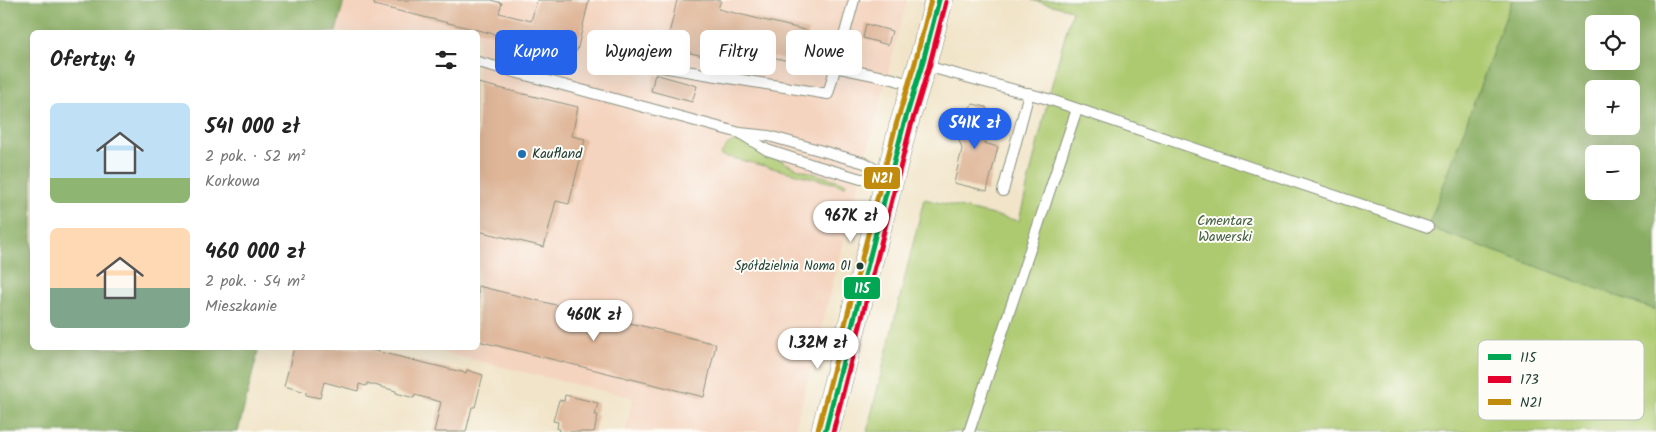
<!DOCTYPE html>
<html lang="pl">
<head>
<meta charset="utf-8">
<style>
	:root { --surface:#fff; --page:#f6f6f6; --text:#222; --muted:#767676; --accent:#2563eb }
	body { margin:0; font-family:Kalam,sans-serif; background:var(--page); color:var(--text); height:100vh; display:flex; flex-direction:column; font-size:19px; white-space:nowrap }
	* { box-sizing:border-box; margin:0 }
	p { font-size:16px; color:var(--muted) }
	.icon { flex:none; width:28px; height:28px; fill:none; stroke:currentColor; stroke-width:2; stroke-linecap:round; stroke-linejoin:round }
	.map { position:relative; flex:1; overflow:hidden }
	.panel { position:absolute; left:30px; top:30px; width:450px; height:320px; display:flex; flex-direction:column; background:var(--surface); border-radius:8px; box-shadow:0 5px 20px #0002 }
	.panel>* { flex:none }
	.guide { position:absolute; left:495px; top:30px; width:475px; height:45px; display:flex; gap:10px }
	.controls { position:absolute; left:1585px; top:15px; display:grid; gap:10px }
	.controls a { display:grid; place-items:center; width:55px; height:55px; border-radius:8px; background:var(--surface); box-shadow:0 5px 20px #0002; font-size:25px }
	.price { position:absolute; translate:-50% -42px; padding:0 11px; border-radius:18px; background:#fff; color:#222; font-size:16px; line-height:32px; filter:drop-shadow(0 1px 2px #0008) }
	.price::after { content:''; position:absolute; left:50%; top:30px; width:15px; height:11px; margin-left:-8px; background:inherit; clip-path:polygon(0 0,100% 0,50% 100%) }
	.price.active { background:var(--accent); color:#fff }
	ul { padding:0; list-style:none }
	li { display:flex; align-items:center; gap:15px; height:125px; padding:0 20px }
	li span { display:grid; place-items:center; flex:none; width:140px; height:100px; border-radius:8px; color:#555 }
	li>.icon { margin-inline-start:auto }
	span .icon { width:60px; height:60px; fill:#fffc; stroke-width:1 }
	li b { font-size:21px }
	h2 { display:flex; justify-content:space-between; align-items:center; height:60px; padding:0 20px; font-size:21px }
	.tag { padding:0 18px; border-radius:8px; background:var(--surface); box-shadow:0 5px 20px #0002; font-size:18px; line-height:45px }
	.tag.active { background:var(--accent); color:#fff }
	.map>svg:first-child { display:block }
	.built { fill:#f4d4bf }
	.green { fill:#aeca71; stroke:#668452 }
	.forest { fill:#8aae63; stroke:#54764c; fill-rule:evenodd }
	.building { fill:#dfb698 }
	.lines { fill:none; stroke-linecap:round; stroke-linejoin:round }
	.lane-casing { stroke:#88907e; stroke-width:12 }
	.secondary-casing { stroke:#88907e; stroke-width:29 }
	.lane { stroke:#fff; stroke-width:10 }
	.secondary { stroke:#fff; stroke-width:28 }
	.bus-1-casing { stroke:#fdfcf7; stroke-width:9 }
	.bus-2-casing { stroke:#fdfcf7; stroke-width:9 }
	.bus-3-casing { stroke:#fdfcf7; stroke-width:9 }
	.bus-1 { stroke:#00a651; stroke-width:5 }
	.bus-2 { stroke:#e4002b; stroke-width:5 }
	.bus-3 { stroke:#c18c0d; stroke-width:5 }
	.poi-dot { fill:#1f6fb2; stroke:#fdfcf7; stroke-width:2 }
	.bus-dot { fill:#1f3d34; stroke:#fdfcf7; stroke-width:2 }
	.labels { text-anchor:middle; dominant-baseline:central; stroke-width:4; stroke-linejoin:round; paint-order:stroke }
	.bus-label { font-size:13px; fill:#1f3d34; stroke:#fdfcf7; text-anchor:end }
	.poi-label { font-size:14px; fill:#1f3d34; stroke:#fdfcf7; text-anchor:start }
	.park-label { font-size:14px; fill:#436043; stroke:#fdfcf7 }
	.key { fill:#fdfcf7; stroke:#bac3bc; stroke-width:1 }
	.key-label { font-size:14px; fill:#1f3d34 }
	.line-badge { stroke:#fdfcf7; stroke-width:2 }
	.badge-label { font-size:14px; text-anchor:middle; font-weight:bold; fill:#fff }
</style>
</head>
<body>
<div class="map">
<svg width="1656" height="432" viewBox="0 0 1656 432">
	<rect width="100%" height="100%" fill="#fdfcf7"/>
	<filter id="ink" filterUnits="userSpaceOnUse"><feTurbulence type="fractalNoise" baseFrequency=".02" numOctaves="2"/><feDisplacementMap in="SourceGraphic" scale="10" xChannelSelector="R" yChannelSelector="G"/><feConvolveMatrix kernelMatrix="1 2 1 2 8 2 1 2 1" color-interpolation-filters="sRGB"/></filter>
	<filter id="wash" filterUnits="userSpaceOnUse"><feTurbulence type="fractalNoise" baseFrequency=".0096" numOctaves="4" result="noise"/><feDisplacementMap in="SourceGraphic" scale="20" xChannelSelector="R" yChannelSelector="G"/><feGaussianBlur stdDeviation="1.12" result="paint"/><feColorMatrix in="noise" values="0 0 0 0 0 0 0 0 0 0 0 0 0 0 0 0 0 1.4 0 .05"/><feComposite in="paint" operator="in"/></filter>
	<g filter="url(#wash)">
		<rect width="100%" height="100%" fill="#f1e4c8"/>
		<path class="built" d="M344,0H907L794,432H625L633,398L423,348H478V32H336Z"/>
		<g class="green">
			<path d="M1032,0H1512L1428,227L1656,310V432H867L924,199L1019,221L1050,91L1072,10Z"/>
			<path d="M735,141L747,144L796,168L846,183L845,186L720,155L728,144Z"/>
		</g>
		<g class="forest">
			<path d="M0,0H344L336,32H32V348H259L238,432H0Z"/>
			<path d="M1512,0H1656V310L1428,227ZM1594,24H1631V61H1594ZM1594,89H1631V126H1594ZM1594,154H1631V191H1594Z"/>
		</g>
		<g id="blocks">
			<g class="building">
				<path d="M375,0H491L502,3L499,13L531,21L537,0H589L577,51L527,39V42L374,5Z"/>
				<path d="M677,0H721L718,9L809,31L801,64L710,42L707,57L666,47Z"/>
				<path d="M866,24L892,31L888,45L863,38Z"/>
				<path d="M655,74L697,86L692,102L651,91Z"/>
				<path d="M478,83L578,107L572,136L585,139L569,204L556,201L544,247L478,231Z"/>
				<path d="M973,104L986,107L990,119L984,143L998,147L987,191L954,183L962,149L958,137L964,113Z"/>
				<path d="M478,286L716,344L704,397L478,341Z"/>
				<path d="M294,348H363L466,373L467,370L483,375L475,407H472L466,432H434L441,402L415,395L414,398L396,393V391L367,383L366,386L359,384L358,391L324,382L320,398L306,395V392L284,386Z"/>
				<path d="M565,395L598,403L595,415H598L594,432H559L560,429H557L558,422L553,421L559,400L564,401Z"/>
			</g>
		</g>
	</g>
	<g filter="url(#ink)">
		<use href="#blocks" fill-opacity="0" stroke="#88907e" stroke-width="1"/>
		<g class="lines">
			<g class="lane-casing">
				<g id="lane">
					<path d="M478,62L740,133L769,136L865,163L889,178"/>
					<path d="M922,65L1048,99L1428,227"/>
					<path d="M655,66L828,94L854,0"/>
					<path d="M835,67L893,79L915,86"/>
					<path d="M743,135L767,150L810,164L861,179L887,178"/>
					<path d="M1003,191L1029,93"/>
					<path d="M969,432L1077,109"/>
				</g>
			</g>
			<g class="secondary-casing">
				<path id="secondary" d="M825,432L903,127L922,65L939,0"/>
			</g>
			<use href="#lane" class="lane"/>
			<use href="#secondary" class="secondary"/>
			<g class="bus-1-casing">
				<path id="bus-1" d="M825,432L903,127L922,65L939,0"/>
			</g>
			<g class="bus-2-casing">
				<path id="bus-2" d="M833,432L910,129L929,67L946,2"/>
			</g>
			<g class="bus-3-casing">
				<path id="bus-3" d="M818,430L896,125L915,63L931,0"/>
			</g>
			<use href="#bus-1" class="bus-1"/>
			<use href="#bus-2" class="bus-2"/>
			<use href="#bus-3" class="bus-3"/>
		</g>
	</g>
	<circle class="poi-dot" cx="522" cy="154" r="5"/>
	<circle class="bus-dot" cx="860" cy="266" r="4.5"/>
	<g class="labels">
		<g class="bus-label">
			<text x="851" y="266">Spółdzielnia Noma 01</text>
		</g>
		<g class="poi-label">
			<text x="532" y="154">Kaufland</text>
		</g>
		<g class="park-label">
			<text x="1225" y="221">Cmentarz<tspan x="1225" dy="16">Wawerski</tspan></text>
		</g>
	</g>
	<rect x="1478" y="340" width="166" height="80" rx="8" class="key"/>
	<rect x="1488" y="354" width="23" height="6" fill="#00a651"/>
	<rect x="1488" y="376" width="23" height="7" fill="#e4002b"/>
	<rect x="1488" y="399" width="23" height="6" fill="#c18c0d"/>
	<g class="key-label">
		<text x="1520" y="362">115</text>
		<text x="1520" y="384">173</text>
		<text x="1520" y="407">N21</text>
	</g>
	<g class="line-badge">
		<rect x="863" y="166" width="38" height="24" rx="5" fill="#c18c0d"/>
		<rect x="843" y="276" width="38" height="24" rx="5" fill="#00a651"/>
	</g>
	<g class="badge-label">
		<text x="882" y="183">N21</text>
		<text x="862" y="293">115</text>
	</g>
</svg>
<div class="controls">
<a><svg class="icon" aria-label="locate" viewBox="0 0 24 24"><circle cx="12" cy="12" r="6"/><path d="M12 2v4M12 18v4M2 12h4M18 12h4"/></svg></a>
<a>+</a>
<a>−</a>
</div>
<b class="price active" style="left:975px;top:150px">541K zł</b>
<b class="price" style="left:851px;top:243px">967K zł</b>
<b class="price" style="left:594px;top:342px">460K zł</b>
<b class="price" style="left:818px;top:370px">1.32M zł</b>
<div class="guide">
<a class="tag active">Kupno</a>
<a class="tag">Wynajem</a>
<a class="tag">Filtry</a>
<a class="tag">Nowe</a>
</div>
<section class="panel">
<h2>Oferty: 4<svg class="icon" aria-label="filters" viewBox="0 0 24 24"><path d="M4 7h16M4 17h16"/><circle cx="9" cy="7" r="2"/><circle cx="15" cy="17" r="2"/></svg></h2>
<ul>
<li><span style="background:linear-gradient(#bfe0f5 75%,#8fb573 0)"><svg class="icon" aria-label="home" viewBox="0 0 24 24"><path d="M3 11l9-7 9 7M6 9v11h12V9"/></svg></span><div><b>541 000 zł</b><p>2 pok. · 52 m²</p><p>Korkowa</p></div></li>
<li><span style="background:linear-gradient(#ffd9b3 60%,#7fa58c 0)"><svg class="icon" aria-label="home" viewBox="0 0 24 24"><path d="M3 11l9-7 9 7M6 9v11h12V9"/></svg></span><div><b>460 000 zł</b><p>2 pok. · 54 m²</p><p>Mieszkanie</p></div></li>
</ul>
</section>
</div>
</body>
</html>
